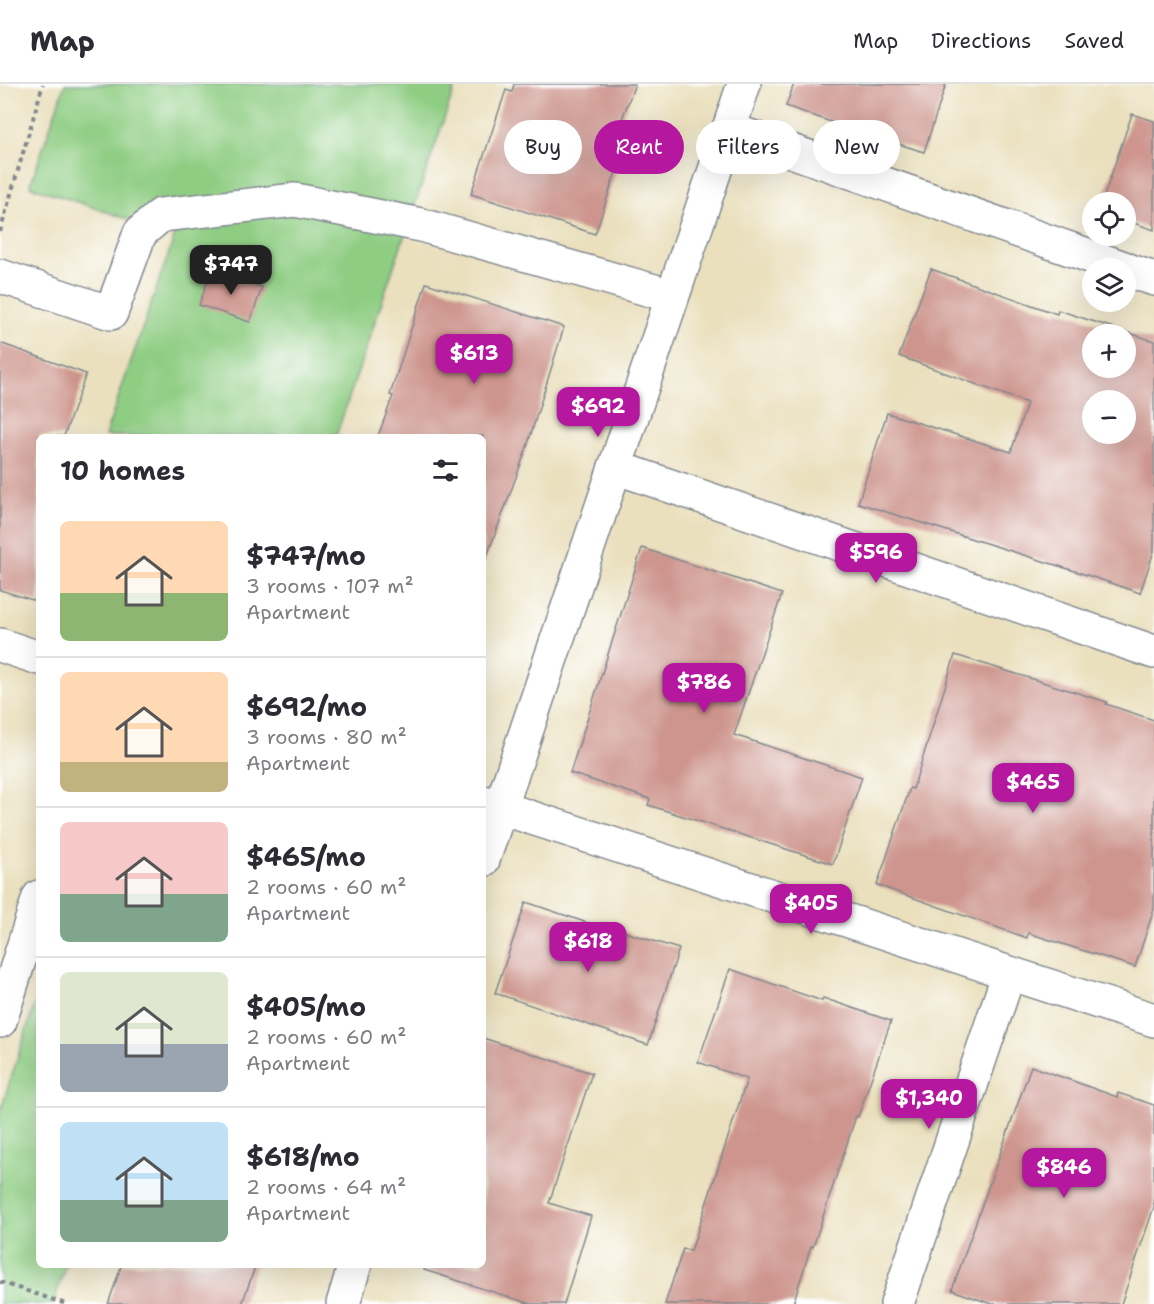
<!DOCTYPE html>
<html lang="en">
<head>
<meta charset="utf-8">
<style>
	:root { --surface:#fff; --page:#f7f7f7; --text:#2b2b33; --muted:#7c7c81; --line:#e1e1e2; --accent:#b5179e }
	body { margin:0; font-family:"Shantell Sans",sans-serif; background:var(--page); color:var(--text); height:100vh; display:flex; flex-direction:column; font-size:22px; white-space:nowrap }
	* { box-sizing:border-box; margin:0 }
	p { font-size:20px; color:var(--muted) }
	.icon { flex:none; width:33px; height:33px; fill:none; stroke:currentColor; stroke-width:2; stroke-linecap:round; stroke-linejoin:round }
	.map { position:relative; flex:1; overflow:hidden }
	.panel { position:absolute; left:36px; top:350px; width:450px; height:834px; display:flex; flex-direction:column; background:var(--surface); border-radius:9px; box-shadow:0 6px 24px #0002 }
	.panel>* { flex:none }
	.top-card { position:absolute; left:504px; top:36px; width:560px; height:54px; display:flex; gap:12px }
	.fabs { position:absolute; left:1082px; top:108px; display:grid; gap:12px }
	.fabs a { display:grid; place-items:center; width:54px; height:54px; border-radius:50%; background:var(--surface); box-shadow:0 6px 24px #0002; font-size:30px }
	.price { position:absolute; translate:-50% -51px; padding:0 14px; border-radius:12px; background:var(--accent); color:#fff; font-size:20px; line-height:39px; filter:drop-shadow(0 2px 3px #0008) }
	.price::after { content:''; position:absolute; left:50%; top:36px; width:18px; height:14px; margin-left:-9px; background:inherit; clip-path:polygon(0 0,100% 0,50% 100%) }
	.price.current { background:#222; color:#fff }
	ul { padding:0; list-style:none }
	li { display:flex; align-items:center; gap:18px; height:150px; padding:0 24px }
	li+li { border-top:2px solid var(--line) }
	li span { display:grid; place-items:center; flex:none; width:168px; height:120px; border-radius:9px; color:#555 }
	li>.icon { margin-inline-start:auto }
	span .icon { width:72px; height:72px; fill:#fffc; stroke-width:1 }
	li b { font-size:26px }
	h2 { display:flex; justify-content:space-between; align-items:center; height:72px; padding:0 24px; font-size:26px }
	.pill { padding:0 21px; border-radius:27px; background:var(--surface); box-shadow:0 6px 24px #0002; font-size:21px; line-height:54px }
	.pill.current { background:var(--accent); color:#fff }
	header { display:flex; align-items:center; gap:36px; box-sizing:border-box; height:84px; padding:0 30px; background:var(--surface); border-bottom:2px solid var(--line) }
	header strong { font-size:28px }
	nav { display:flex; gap:33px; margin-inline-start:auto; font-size:21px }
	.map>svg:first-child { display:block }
	.green { fill:#8fcd83; stroke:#557e70; stroke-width:1.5 }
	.building { fill:#cd958d; fill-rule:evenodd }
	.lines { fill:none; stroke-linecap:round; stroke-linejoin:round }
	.minor-casing { stroke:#82888e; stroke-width:36 }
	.path { stroke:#82888e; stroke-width:4; stroke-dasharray:4.5 4.5; stroke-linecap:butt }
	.minor { stroke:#fff; stroke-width:33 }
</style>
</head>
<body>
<header>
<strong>Map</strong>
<nav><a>Map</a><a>Directions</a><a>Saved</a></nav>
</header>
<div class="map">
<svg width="1154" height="1220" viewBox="0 0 1154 1220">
	<rect width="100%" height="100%" fill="#fff"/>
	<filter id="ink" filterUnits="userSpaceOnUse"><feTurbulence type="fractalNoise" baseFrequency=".0167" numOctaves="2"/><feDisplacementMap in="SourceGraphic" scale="12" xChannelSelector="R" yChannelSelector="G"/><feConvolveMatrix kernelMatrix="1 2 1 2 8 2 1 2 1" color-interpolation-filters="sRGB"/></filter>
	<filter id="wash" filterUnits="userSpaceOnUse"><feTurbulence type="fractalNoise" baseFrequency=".008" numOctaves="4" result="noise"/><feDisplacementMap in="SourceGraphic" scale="24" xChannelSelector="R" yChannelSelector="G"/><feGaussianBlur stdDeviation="1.35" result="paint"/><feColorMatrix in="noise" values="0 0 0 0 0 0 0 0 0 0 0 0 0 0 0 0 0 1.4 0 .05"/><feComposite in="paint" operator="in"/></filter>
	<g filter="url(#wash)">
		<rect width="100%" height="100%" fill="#eae0be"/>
		<g class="green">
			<path d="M65,0H456L336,352H105L175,151L30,102Z"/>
			<path d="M39,907V1180L66,1181L53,1220H0V1028Z"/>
		</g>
		<g id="blocks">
			<g class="building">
				<path d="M514,0H635L619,43L630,46L595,150L471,110L506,6L512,8Z"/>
				<path d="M794,0H946L924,68L848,44L786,22Z"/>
				<path d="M1132,30L1154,37V146L1125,136V118H1102Z"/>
				<path d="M931,185L1057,230L1058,226L1154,257V467L1140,509L1078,488L858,419L887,329L1011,368L1027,319L899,272ZM1092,250H1125V284H1092ZM1092,316H1125V350H1092Z"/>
				<path d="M211,187L262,203L250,238L199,221Z"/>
				<path d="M426,199L564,243L526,366L486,475H483V352H378L393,312L390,311Z"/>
				<path d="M0,259L86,290L64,352H39V518L0,506Z"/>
				<path d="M642,464L782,510L734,651L862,693L833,780L648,721L650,715L570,689Z"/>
				<path d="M955,571L1107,618L1106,620L1154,636V825L1135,883L1028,849L1027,854L877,801L910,704L913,705Z"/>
				<path d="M526,818L614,848L615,845L679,865L648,961L495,909Z"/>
				<path d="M730,885L822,917L823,914L891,937L858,1033L856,1032L813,1163L811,1162L793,1220H665L683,1165L691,1167L747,995L698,978Z"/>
				<path d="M483,954L592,989L549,1119L591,1132L564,1220H531L424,1186V1180H483Z"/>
				<path d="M1031,982L1117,1013L1118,1009L1154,1021V1123L1121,1220H992L952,1206Z"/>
				<path d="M122,1180H256L242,1220H108Z"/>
			</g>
		</g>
	</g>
	<g filter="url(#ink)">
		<use href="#blocks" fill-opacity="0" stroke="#82888e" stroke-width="1.5"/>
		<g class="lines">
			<g class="minor-casing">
				<g id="minor">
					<path d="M729,45L1124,184"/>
					<path d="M1125,185L1154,195"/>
					<path d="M0,192L111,229L140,149L161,131L295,116L421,141L672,212"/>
					<path d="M615,383L1154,568"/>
					<path d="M0,561L39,574"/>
					<path d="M483,718L1154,936"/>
					<path d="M483,776L744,0"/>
					<path d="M0,937L39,813"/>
					<path d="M343,1220L355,1180"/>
					<path d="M897,1220L1009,889"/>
				</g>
			</g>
			<g class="path">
				<path d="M0,148L43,0"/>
				<path d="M0,1198L66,1220"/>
			</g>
			<use href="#minor" class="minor"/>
		</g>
	</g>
</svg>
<div class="fabs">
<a><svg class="icon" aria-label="locate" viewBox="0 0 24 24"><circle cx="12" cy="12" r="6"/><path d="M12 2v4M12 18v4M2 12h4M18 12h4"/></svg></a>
<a><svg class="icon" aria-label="layers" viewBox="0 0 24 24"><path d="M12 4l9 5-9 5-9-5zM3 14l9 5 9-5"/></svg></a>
<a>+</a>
<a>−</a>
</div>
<b class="price current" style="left:231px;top:212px">$747</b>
<b class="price" style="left:474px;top:301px">$613</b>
<b class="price" style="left:598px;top:354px">$692</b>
<b class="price" style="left:876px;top:500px">$596</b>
<b class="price" style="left:704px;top:630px">$786</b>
<b class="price" style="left:1033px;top:730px">$465</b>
<b class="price" style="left:811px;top:851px">$405</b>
<b class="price" style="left:588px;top:889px">$618</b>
<b class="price" style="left:929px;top:1046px">$1,340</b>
<b class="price" style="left:1064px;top:1115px">$846</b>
<div class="top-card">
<a class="pill">Buy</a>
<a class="pill current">Rent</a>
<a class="pill">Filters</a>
<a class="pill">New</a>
</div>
<section class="panel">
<h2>10 homes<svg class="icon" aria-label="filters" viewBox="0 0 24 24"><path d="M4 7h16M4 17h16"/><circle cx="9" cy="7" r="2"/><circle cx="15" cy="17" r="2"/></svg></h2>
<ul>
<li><span style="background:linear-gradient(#ffd9b3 60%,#8fb573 0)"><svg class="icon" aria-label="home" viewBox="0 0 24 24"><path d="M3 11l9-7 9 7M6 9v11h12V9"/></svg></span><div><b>$747/mo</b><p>3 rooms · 107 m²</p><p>Apartment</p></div></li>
<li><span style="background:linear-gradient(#ffd9b3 75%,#c2b280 0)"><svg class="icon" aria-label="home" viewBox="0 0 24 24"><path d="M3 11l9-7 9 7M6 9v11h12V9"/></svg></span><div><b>$692/mo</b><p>3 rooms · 80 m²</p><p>Apartment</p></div></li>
<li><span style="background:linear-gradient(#f6c9c9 60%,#7fa58c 0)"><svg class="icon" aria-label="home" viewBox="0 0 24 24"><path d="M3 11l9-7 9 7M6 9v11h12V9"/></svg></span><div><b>$465/mo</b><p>2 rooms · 60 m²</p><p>Apartment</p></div></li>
<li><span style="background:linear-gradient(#dfe7d0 60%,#9aa5b1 0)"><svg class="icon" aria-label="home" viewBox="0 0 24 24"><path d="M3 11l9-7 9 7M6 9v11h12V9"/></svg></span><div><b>$405/mo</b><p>2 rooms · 60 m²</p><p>Apartment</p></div></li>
<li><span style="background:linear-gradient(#bfe0f5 65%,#7fa58c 0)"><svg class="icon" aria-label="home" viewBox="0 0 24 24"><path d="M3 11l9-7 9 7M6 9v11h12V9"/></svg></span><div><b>$618/mo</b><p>2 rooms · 64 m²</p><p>Apartment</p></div></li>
</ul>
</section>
</div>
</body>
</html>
